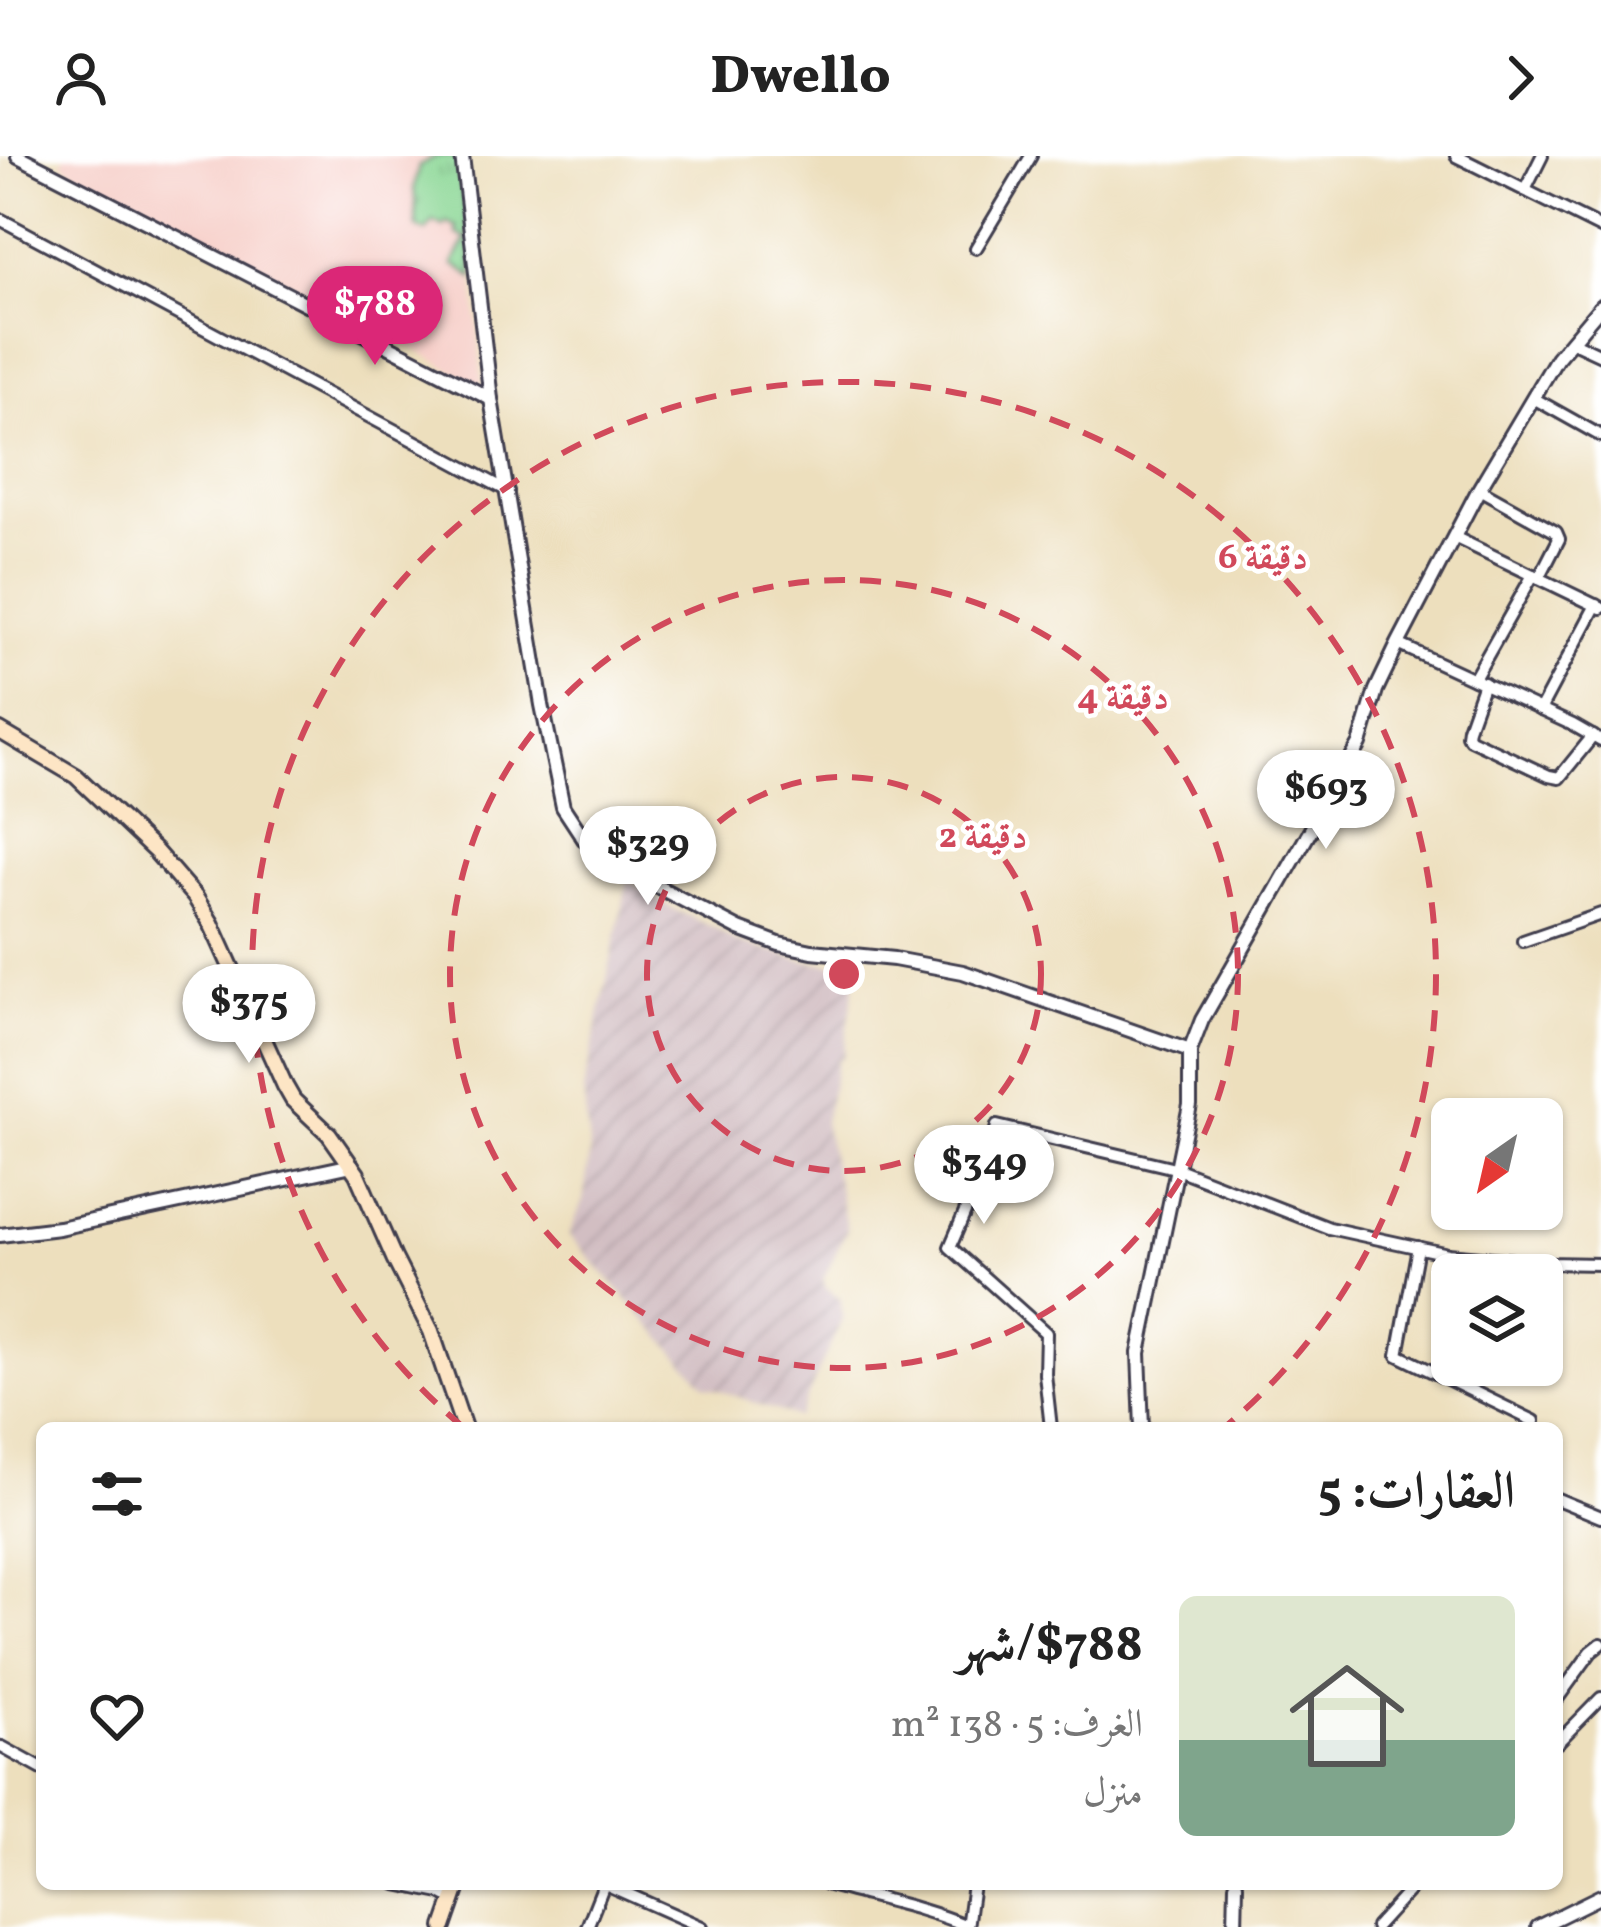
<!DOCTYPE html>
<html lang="ar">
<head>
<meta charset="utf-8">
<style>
	:root { --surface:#fff; --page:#f2f2f2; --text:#222; --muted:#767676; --accent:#db2777 }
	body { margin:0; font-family:Vollkorn,Amiri,serif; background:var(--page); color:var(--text); direction:rtl; height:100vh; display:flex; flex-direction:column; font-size:45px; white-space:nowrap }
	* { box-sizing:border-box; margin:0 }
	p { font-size:39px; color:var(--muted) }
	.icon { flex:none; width:66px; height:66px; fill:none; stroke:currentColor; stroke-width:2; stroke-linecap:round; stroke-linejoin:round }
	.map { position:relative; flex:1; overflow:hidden; direction:ltr }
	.side { position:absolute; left:36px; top:1266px; width:1527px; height:468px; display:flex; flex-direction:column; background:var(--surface); border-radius:18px; box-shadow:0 3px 9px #0004; direction:rtl }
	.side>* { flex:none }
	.needle { width:78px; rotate:214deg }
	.tools { position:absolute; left:1431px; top:942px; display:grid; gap:24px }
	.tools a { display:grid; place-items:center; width:132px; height:132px; border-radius:18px; background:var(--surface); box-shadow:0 3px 9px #0004; font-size:60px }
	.price { position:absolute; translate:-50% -102px; padding:0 27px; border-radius:42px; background:#fff; color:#222; font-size:39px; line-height:78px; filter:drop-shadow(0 3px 6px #0008) }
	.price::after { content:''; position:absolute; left:50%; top:72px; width:36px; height:27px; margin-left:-18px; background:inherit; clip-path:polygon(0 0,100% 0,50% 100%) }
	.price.active { background:var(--accent); color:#fff }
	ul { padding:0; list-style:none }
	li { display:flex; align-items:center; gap:36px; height:300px; padding:0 48px }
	li span { display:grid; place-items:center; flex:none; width:336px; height:240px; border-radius:18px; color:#555 }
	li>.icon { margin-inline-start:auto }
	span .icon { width:144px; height:144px; fill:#fffc; stroke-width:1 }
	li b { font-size:51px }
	h2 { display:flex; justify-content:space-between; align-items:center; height:144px; padding:0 48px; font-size:51px }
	header { display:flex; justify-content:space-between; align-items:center; height:156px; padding:0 48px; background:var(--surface); font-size:54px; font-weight:800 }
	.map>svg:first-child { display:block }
	.built { fill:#f7d0ca }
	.industrial { fill:url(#industrial-furrows) }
	.park { fill:url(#park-tufts); stroke:#567c68; stroke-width:3 }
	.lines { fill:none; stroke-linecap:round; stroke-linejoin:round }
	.minor-casing { stroke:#403e4e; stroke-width:16 }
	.tertiary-casing { stroke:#403e4e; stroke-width:18 }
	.secondary-casing { stroke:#403e4e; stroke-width:20 }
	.minor { stroke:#fff; stroke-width:10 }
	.tertiary { stroke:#fff; stroke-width:12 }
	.secondary { stroke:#fde5c5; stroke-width:14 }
	.ring { fill:none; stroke:#d1495b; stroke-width:6; stroke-dasharray:21 15 }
	.centre { fill:#d1495b; stroke:#fff; stroke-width:6 }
	.ring-label { font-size:36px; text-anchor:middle; font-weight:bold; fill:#d1495b; stroke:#fff; stroke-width:9; stroke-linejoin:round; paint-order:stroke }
</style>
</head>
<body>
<header><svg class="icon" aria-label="forward" viewBox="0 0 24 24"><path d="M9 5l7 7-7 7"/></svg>Dwello<svg class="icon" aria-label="person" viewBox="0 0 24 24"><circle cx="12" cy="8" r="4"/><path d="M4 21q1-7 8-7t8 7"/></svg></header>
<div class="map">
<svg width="1601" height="1771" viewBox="0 0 1601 1771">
	<defs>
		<pattern id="industrial-furrows" width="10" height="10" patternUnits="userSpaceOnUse" patternTransform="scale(3)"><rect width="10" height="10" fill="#d2bec2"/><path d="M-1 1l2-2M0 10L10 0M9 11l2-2" fill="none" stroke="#b4a3a8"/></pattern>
		<pattern id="park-tufts" width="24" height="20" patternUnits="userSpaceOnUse" patternTransform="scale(3)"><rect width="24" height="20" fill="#8bd795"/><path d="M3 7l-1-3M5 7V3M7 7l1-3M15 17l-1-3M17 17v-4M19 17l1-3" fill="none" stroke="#78b881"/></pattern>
	</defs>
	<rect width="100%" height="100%" fill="#fff"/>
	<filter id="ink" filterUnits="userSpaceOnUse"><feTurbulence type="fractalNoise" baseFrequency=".00833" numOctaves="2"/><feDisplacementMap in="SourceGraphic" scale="24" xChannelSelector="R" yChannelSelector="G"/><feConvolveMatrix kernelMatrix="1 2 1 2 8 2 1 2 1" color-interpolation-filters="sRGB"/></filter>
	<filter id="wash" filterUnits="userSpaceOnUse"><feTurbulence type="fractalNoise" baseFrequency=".004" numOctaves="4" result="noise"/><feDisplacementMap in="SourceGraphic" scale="48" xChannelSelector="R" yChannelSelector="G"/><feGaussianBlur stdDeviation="2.7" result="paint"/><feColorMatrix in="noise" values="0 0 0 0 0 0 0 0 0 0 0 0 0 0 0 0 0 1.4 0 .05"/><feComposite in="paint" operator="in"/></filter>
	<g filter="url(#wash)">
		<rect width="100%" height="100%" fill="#eddfbd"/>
		<path class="built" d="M65,0H457L474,122L482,226L477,229L398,183L255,109L249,110L232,101L230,96L77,18L62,7Z"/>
		<path class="industrial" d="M628,724L671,752L717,773L734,785L802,804L836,809L857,817L843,901L838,903L824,966L847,1073L823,1124L826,1132L841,1144L842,1163L798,1262L705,1229L569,1079L583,1044L590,998L583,935Z"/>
		<path class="park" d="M437,0H457L474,122L453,108L466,83L456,77L457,71L446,66L443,70L433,65L426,75L417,71L414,31L419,10Z"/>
	</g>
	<g filter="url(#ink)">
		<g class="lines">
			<g class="minor-casing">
				<g id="minor">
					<path d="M1456,0L1601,72"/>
					<path d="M1525,34L1542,0"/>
					<path d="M0,63L508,335"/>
					<path d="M976,92L1031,0"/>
					<path d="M1573,186L1601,199"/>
					<path d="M1535,243L1601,280"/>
					<path d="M1479,333L1556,376L1559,383L1539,422"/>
					<path d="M1454,381L1601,452"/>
					<path d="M1398,488L1573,569L1601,585"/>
					<path d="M1474,523L1533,419"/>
					<path d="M1484,527L1468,572L1467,579L1470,583L1549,620L1559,622L1593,580"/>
					<path d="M1540,554L1596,449"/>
					<path d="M1523,785L1601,758"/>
					<path d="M1418,1091L1398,1199L1534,1265L1533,1272"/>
					<path d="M1051,1272L1045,1218L1046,1177L950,1091L990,998L997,970L1175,1012L1329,1072L1448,1098L1546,1107L1601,1108"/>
					<path d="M1557,1343L1601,1361"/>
					<path d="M1557,1543L1591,1496L1601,1488"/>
					<path d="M1557,1587L1601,1542"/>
					<path d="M2,1591L42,1613"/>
					<path d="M396,1728L441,1737L454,1744"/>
					<path d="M605,1728L702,1771"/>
					<path d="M826,1728C874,1742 922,1751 967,1770"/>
					<path d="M587,1771L604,1728"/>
					<path d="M967,1771L973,1728"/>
					<path d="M1376,1771L1415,1728"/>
				</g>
			</g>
			<g class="tertiary-casing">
				<g id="tertiary">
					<path d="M18,0L491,243L462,0"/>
					<path d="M491,243L542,549L563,651L584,683L618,710L739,773L779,788L812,795L894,803L963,816L1190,895"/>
					<path d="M0,1079L59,1072L352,1009"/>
					<path d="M1142,1272L1139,1197L1190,949V895L1202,864L1360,588L1376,534L1398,488L1479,333L1557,202L1601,150"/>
					<path d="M1235,1771L1236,1728"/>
					<path d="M1538,1771L1601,1740"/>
				</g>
			</g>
			<g class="secondary-casing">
				<g id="secondary">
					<path d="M0,575L76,620L156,696L195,741L211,767L285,930L293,944L329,978L357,1018L394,1102L431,1175L464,1272"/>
					<path d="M444,1771L459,1728"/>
				</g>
			</g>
			<use href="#minor" class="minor"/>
			<use href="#tertiary" class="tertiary"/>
			<use href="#secondary" class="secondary"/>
		</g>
	</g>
	<g class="ring">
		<circle cx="844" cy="818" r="197"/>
		<circle cx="844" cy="818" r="394"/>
		<path d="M463 1271A592 592 0 1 1 1225 1271"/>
	</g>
	<circle cx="844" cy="818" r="18" class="centre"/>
	<g class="ring-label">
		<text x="1263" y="412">6 دقيقة</text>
		<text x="1123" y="552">4 دقيقة</text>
		<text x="983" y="691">2 دقيقة</text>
	</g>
</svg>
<div class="tools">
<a><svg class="needle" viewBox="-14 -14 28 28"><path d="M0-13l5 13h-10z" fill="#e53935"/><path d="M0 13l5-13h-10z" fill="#767676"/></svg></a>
<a><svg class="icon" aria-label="layers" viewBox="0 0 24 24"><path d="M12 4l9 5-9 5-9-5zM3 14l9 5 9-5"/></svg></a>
</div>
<b class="price active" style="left:375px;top:212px">$788</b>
<b class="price" style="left:1326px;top:696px">$693</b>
<b class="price" style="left:648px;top:752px">$329</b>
<b class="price" style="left:249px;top:910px">$375</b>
<b class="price" style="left:984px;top:1071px">$349</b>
<section class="side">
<h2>العقارات: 5<svg class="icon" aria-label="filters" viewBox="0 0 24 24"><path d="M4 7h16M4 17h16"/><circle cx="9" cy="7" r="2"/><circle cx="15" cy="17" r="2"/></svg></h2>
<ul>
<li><span style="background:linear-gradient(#dfe7d0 60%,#7fa58c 0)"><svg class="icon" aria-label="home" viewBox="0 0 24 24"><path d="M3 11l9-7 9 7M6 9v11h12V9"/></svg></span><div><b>$788/شهر</b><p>الغرف: 5 · 138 m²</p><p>منزل</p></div><svg class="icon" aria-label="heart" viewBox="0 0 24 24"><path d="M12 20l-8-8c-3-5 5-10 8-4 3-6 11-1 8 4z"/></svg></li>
</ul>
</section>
</div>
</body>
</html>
